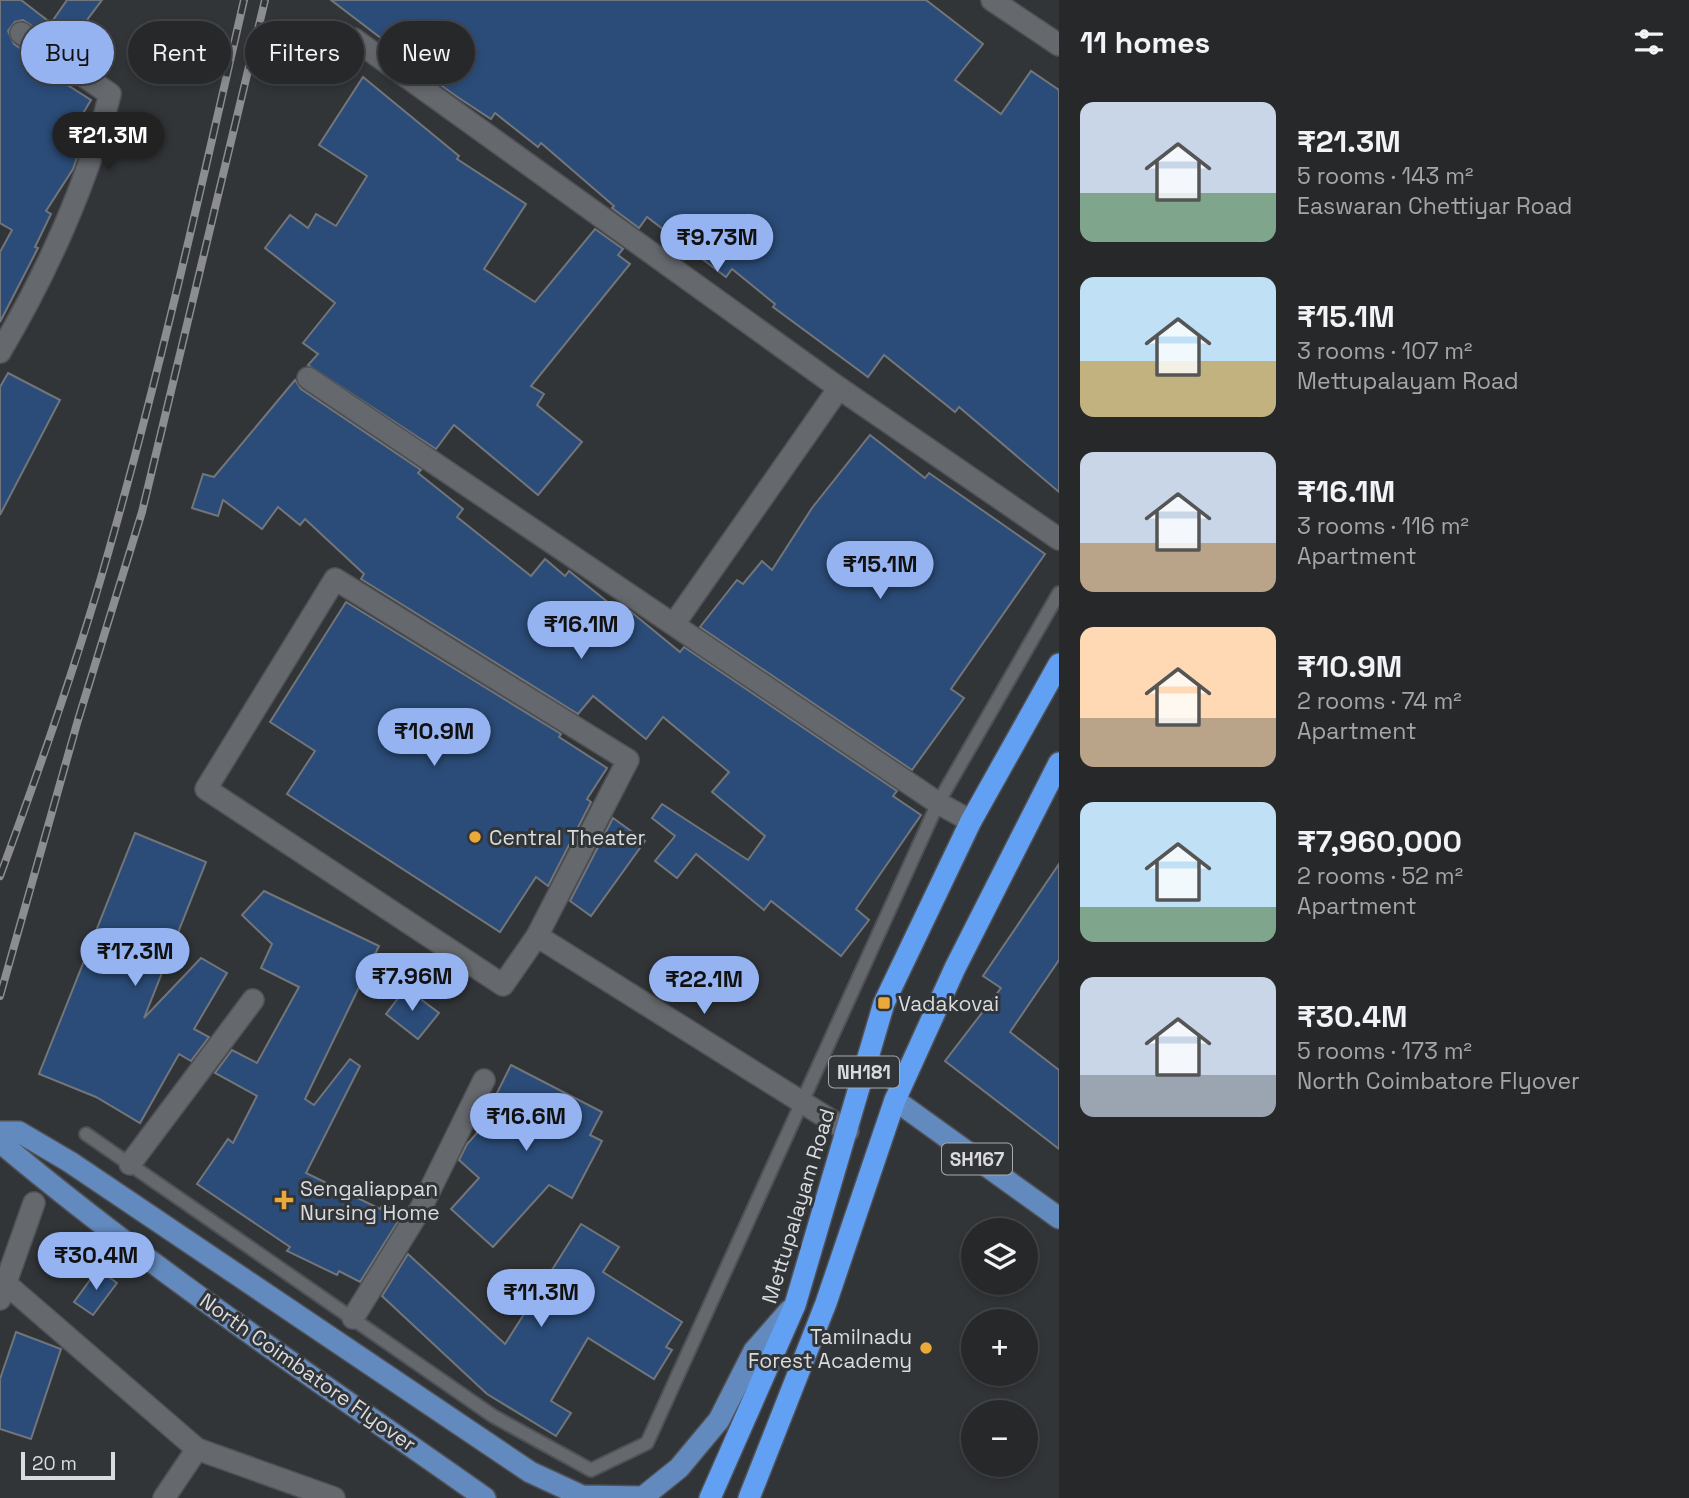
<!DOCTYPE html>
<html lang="en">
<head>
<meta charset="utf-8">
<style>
	:root { --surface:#26282a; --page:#323436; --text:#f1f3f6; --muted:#a4a6a8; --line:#424447; --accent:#95b2f1 }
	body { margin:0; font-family:"Space Grotesk",sans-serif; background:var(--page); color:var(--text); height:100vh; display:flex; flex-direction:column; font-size:26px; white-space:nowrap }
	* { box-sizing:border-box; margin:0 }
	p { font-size:23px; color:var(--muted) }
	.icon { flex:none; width:38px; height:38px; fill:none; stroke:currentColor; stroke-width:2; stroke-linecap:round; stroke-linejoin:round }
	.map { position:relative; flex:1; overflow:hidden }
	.panel { display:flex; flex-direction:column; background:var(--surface); width:630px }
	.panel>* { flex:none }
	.guide { position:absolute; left:21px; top:21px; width:665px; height:63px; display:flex; gap:14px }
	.buttons { position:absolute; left:961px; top:1218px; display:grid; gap:14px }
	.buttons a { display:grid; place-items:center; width:77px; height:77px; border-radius:50%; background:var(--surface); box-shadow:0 4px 10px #0003,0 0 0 2px var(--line); font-size:35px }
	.scale { position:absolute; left:21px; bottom:18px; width:94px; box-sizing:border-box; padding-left:7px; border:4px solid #dadbde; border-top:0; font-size:19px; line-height:24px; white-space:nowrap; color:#dadbde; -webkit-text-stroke:5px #323538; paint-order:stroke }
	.price { position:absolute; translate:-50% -60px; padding:0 16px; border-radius:24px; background:var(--accent); color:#111; font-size:23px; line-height:46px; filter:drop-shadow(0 2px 4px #0008) }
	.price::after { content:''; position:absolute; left:50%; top:42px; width:21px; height:16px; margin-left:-10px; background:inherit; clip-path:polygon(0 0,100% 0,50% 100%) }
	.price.on { background:#222; color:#fff }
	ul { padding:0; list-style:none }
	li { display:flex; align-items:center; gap:21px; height:175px; padding:0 21px }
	li span { display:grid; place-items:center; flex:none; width:196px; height:140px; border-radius:14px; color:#555 }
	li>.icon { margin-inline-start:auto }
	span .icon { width:84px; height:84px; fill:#fffc; stroke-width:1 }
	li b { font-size:30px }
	h2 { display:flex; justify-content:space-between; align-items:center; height:84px; padding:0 21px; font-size:30px }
	.tag { padding:0 24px; border-radius:32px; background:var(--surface); box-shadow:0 4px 10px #0003,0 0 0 2px var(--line); font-size:24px; line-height:63px }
	.tag.on { background:var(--accent); color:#111 }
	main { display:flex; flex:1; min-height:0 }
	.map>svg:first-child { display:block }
	.building { fill:#2b4c78; stroke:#727579; stroke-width:2 }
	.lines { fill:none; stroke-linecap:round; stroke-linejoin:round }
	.lane-casing { stroke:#505155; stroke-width:16 }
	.street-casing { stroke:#505155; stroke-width:24 }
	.primary-casing { stroke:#505155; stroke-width:24 }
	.highway-casing { stroke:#505155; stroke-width:24 }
	.lane { stroke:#65686c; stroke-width:12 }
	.street { stroke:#65686c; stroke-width:21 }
	.primary { stroke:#638abe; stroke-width:21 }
	.highway { stroke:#62a0f4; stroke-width:21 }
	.rail-casing { stroke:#8b8d90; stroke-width:8 }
	.rail { stroke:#323538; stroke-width:5; stroke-dasharray:16; stroke-linecap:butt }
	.poi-dot { fill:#eba93a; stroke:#323538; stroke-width:2.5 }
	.labels { text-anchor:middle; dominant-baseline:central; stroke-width:6; stroke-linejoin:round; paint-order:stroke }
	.shield { fill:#323538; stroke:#a8a9ac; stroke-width:2 }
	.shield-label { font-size:19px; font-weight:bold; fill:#dadbde }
	.poi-label { font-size:21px; fill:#dadbde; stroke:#323538; text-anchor:start }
	.street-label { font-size:21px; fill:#dadbde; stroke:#323538 }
</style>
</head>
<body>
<main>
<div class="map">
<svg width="1059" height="1498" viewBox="0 0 1059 1498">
	<rect width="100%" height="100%" fill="#323538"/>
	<g class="building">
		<path d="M0,0H21L51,23L67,0H102L75,36L81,40L72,52L23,20L15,22L8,31L14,44L57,74L55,77L91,100L76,125L86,131L73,169L46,211L51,214L35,247L38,248L0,322V252L12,230L0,223Z"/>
		<path d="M331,0H926L983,44L955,80L1001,114L1031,71L1059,90V492L959,407L955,412L884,355L868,377L773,307L775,304L732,269L726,277L647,217L639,228L612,208L614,206L541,143L538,147L495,113L491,119L459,98L380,42L382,39Z"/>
		<path d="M363,77L459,156L457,159L526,204L484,269L535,302L595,229L623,249L618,255L630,264L531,386L544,394L537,405L582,442L538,495L454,425L436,449L308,365L318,354L303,343L335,303L265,248L290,215L308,228L316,214L336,226L367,176L319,145Z"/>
		<path d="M8,373L60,400L0,515V387Z"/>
		<path d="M295,380L301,389L421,470L418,473L463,509L457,517L531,576L545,559L565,576L569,571L625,616L630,611L680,652L684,647L897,791L893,796L921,815L856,909L869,920L841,956L771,901L764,910L696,854L677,878L655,861L675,836L652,818L662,804L748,860L765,836L712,792L729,772L663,717L646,739L593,696L578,714L361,579L364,574L305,519L300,525L278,507L262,529L223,500L218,516L192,508L203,474L214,477Z"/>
		<path d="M870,435L925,478L929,473L1045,554L951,689L964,698L912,770L700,627L737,580L743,584L762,561L772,570L812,508Z"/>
		<path d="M346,602L561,734L559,737L607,768L587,799L591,802L548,886L536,877L500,932L287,794L315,751L270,722Z"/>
		<path d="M613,818L645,841L591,916L570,901Z"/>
		<path d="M135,833L206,862L144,1018L201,958L227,973L194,1029L209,1037L191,1061L179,1054L140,1123L96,1097L39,1074Z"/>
		<path d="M1059,864V960L1010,1032L1059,1070V1149L945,1061L1001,988L983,976Z"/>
		<path d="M264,891L379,946L305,1099L314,1105L350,1059L360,1066L306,1173L380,1209L383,1204L402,1215L360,1282L339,1271L337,1275L287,1251L290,1247L197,1184L228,1139L233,1143L257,1096L215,1073L232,1050L257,1063L299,987L261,968L272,944L242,915Z"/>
		<path d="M406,988L439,1013L418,1039L386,1014Z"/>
		<path d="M511,1065L602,1112L590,1135L602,1141L572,1198L549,1185L493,1247L451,1209L479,1178L459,1160L467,1144L506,1101L496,1095Z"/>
		<path d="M581,1224L619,1247L603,1272L682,1322L666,1347L672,1350L654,1379L588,1338L551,1401L571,1413L556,1436L487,1394L382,1296L408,1254L505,1344Z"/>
		<path d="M98,1269L117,1283L93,1315L74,1302Z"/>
		<path d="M16,1332L61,1349L31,1439L0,1429V1379Z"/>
	</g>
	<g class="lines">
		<g class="lane-casing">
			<path id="lane" d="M86,1134L493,1416L591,1470L647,1443L938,803L1059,593"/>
		</g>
		<g class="street-casing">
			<g id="street">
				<path d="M992,0L1059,45"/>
				<path d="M354,39L839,388L1059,539"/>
				<path d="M0,352C46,275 88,182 110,94L21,33"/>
				<path d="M308,378L938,803L971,821"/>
				<path d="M335,579L628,760L537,936L503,985L206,789Z"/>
				<path d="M674,624L839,388"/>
				<path d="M537,936L848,1131"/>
				<path d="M130,1164L253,1000"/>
				<path d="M5,1283L197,1449"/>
				<path d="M0,1299L34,1203"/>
				<path d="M353,1318L421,1208L484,1080"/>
				<path d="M164,1498L197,1449L334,1498"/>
			</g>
		</g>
		<g class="primary-casing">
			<g id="primary">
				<path d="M895,1100L1059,1218"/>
				<path d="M0,1132H19L70,1162L530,1472L582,1496L643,1497L679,1468L719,1420L754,1351L790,1310"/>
				<path d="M0,1142C153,1271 322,1383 485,1498"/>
			</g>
		</g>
		<g class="highway-casing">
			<g id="highway">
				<path d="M710,1498L795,1305L884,1003L971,821L1059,664"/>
				<path d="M749,1498L826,1303L895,1100L955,968L1059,763"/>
			</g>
		</g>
		<use href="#lane" class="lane"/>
		<use href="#street" class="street"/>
		<use href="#primary" class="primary"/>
		<use href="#highway" class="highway"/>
		<g class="rail-casing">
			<g id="rail">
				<path d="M0,876C40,768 78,660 109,550C161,368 202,184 244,0"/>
				<path d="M0,996L78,720L142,512L265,0"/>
			</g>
		</g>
		<use href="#rail" class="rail"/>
	</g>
	<g class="poi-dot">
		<circle cx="475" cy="837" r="7"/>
		<rect x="877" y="996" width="14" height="14" rx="3.5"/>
		<path d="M280.5 1189.5h7v7h7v7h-7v7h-7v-7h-7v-7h7z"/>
		<circle cx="926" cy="1348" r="7"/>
	</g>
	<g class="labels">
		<g class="shield">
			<rect x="829" y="1056.5" width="70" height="31" rx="5"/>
			<rect x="942" y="1143.5" width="70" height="31" rx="5"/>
		</g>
		<g class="shield-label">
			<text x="864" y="1072">NH181</text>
			<text x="977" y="1159">SH167</text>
		</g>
		<g class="poi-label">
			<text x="489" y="837">Central Theater</text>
			<text x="898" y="1003">Vadakovai</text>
			<text x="300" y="1188">Sengaliappan<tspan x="300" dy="24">Nursing Home</tspan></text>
			<text x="912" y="1336" text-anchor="end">Tamilnadu<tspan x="912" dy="24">Forest Academy</tspan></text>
		</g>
		<g class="street-label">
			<text transform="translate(798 1206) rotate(-73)">Mettupalayam Road</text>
			<text transform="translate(308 1372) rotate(35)">North Coimbatore Flyover</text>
		</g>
	</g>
</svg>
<div class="buttons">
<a><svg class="icon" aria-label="layers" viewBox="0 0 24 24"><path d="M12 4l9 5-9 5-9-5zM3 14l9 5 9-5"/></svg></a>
<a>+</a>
<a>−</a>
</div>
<div class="scale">20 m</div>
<b class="price on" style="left:108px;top:172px">₹21.3M</b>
<b class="price" style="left:717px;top:274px">₹9.73M</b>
<b class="price" style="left:880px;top:601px">₹15.1M</b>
<b class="price" style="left:581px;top:661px">₹16.1M</b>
<b class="price" style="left:434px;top:768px">₹10.9M</b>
<b class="price" style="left:135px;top:988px">₹17.3M</b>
<b class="price" style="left:412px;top:1013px">₹7.96M</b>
<b class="price" style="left:704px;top:1016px">₹22.1M</b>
<b class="price" style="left:526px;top:1153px">₹16.6M</b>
<b class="price" style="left:96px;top:1292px">₹30.4M</b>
<b class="price" style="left:541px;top:1329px">₹11.3M</b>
<div class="guide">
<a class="tag on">Buy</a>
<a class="tag">Rent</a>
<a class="tag">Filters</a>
<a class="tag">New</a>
</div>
</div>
<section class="panel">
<h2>11 homes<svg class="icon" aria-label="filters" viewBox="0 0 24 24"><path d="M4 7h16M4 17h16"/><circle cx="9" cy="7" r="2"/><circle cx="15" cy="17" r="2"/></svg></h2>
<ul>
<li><span style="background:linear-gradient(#c9d6e8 65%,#7fa58c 0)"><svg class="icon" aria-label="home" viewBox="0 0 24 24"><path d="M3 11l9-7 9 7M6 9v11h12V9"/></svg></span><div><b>₹21.3M</b><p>5 rooms · 143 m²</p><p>Easwaran Chettiyar Road</p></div></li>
<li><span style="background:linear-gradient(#bfe0f5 60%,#c2b280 0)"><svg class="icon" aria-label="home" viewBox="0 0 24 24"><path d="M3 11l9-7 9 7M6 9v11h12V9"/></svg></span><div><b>₹15.1M</b><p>3 rooms · 107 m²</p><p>Mettupalayam Road</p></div></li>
<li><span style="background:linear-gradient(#c9d6e8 65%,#b9a48a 0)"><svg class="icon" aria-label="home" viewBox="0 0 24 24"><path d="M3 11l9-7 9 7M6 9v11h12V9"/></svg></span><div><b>₹16.1M</b><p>3 rooms · 116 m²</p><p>Apartment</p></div></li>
<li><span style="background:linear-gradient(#ffd9b3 65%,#b9a48a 0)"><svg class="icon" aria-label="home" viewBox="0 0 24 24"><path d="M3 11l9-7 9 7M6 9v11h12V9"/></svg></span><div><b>₹10.9M</b><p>2 rooms · 74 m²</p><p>Apartment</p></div></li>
<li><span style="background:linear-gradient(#bfe0f5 75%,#7fa58c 0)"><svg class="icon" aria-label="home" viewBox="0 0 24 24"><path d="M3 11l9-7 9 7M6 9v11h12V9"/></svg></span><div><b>₹7,960,000</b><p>2 rooms · 52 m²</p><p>Apartment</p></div></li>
<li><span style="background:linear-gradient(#c9d6e8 70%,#9aa5b1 0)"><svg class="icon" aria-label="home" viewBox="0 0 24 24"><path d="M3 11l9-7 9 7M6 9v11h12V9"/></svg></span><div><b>₹30.4M</b><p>5 rooms · 173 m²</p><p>North Coimbatore Flyover</p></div></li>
</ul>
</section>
</main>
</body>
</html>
